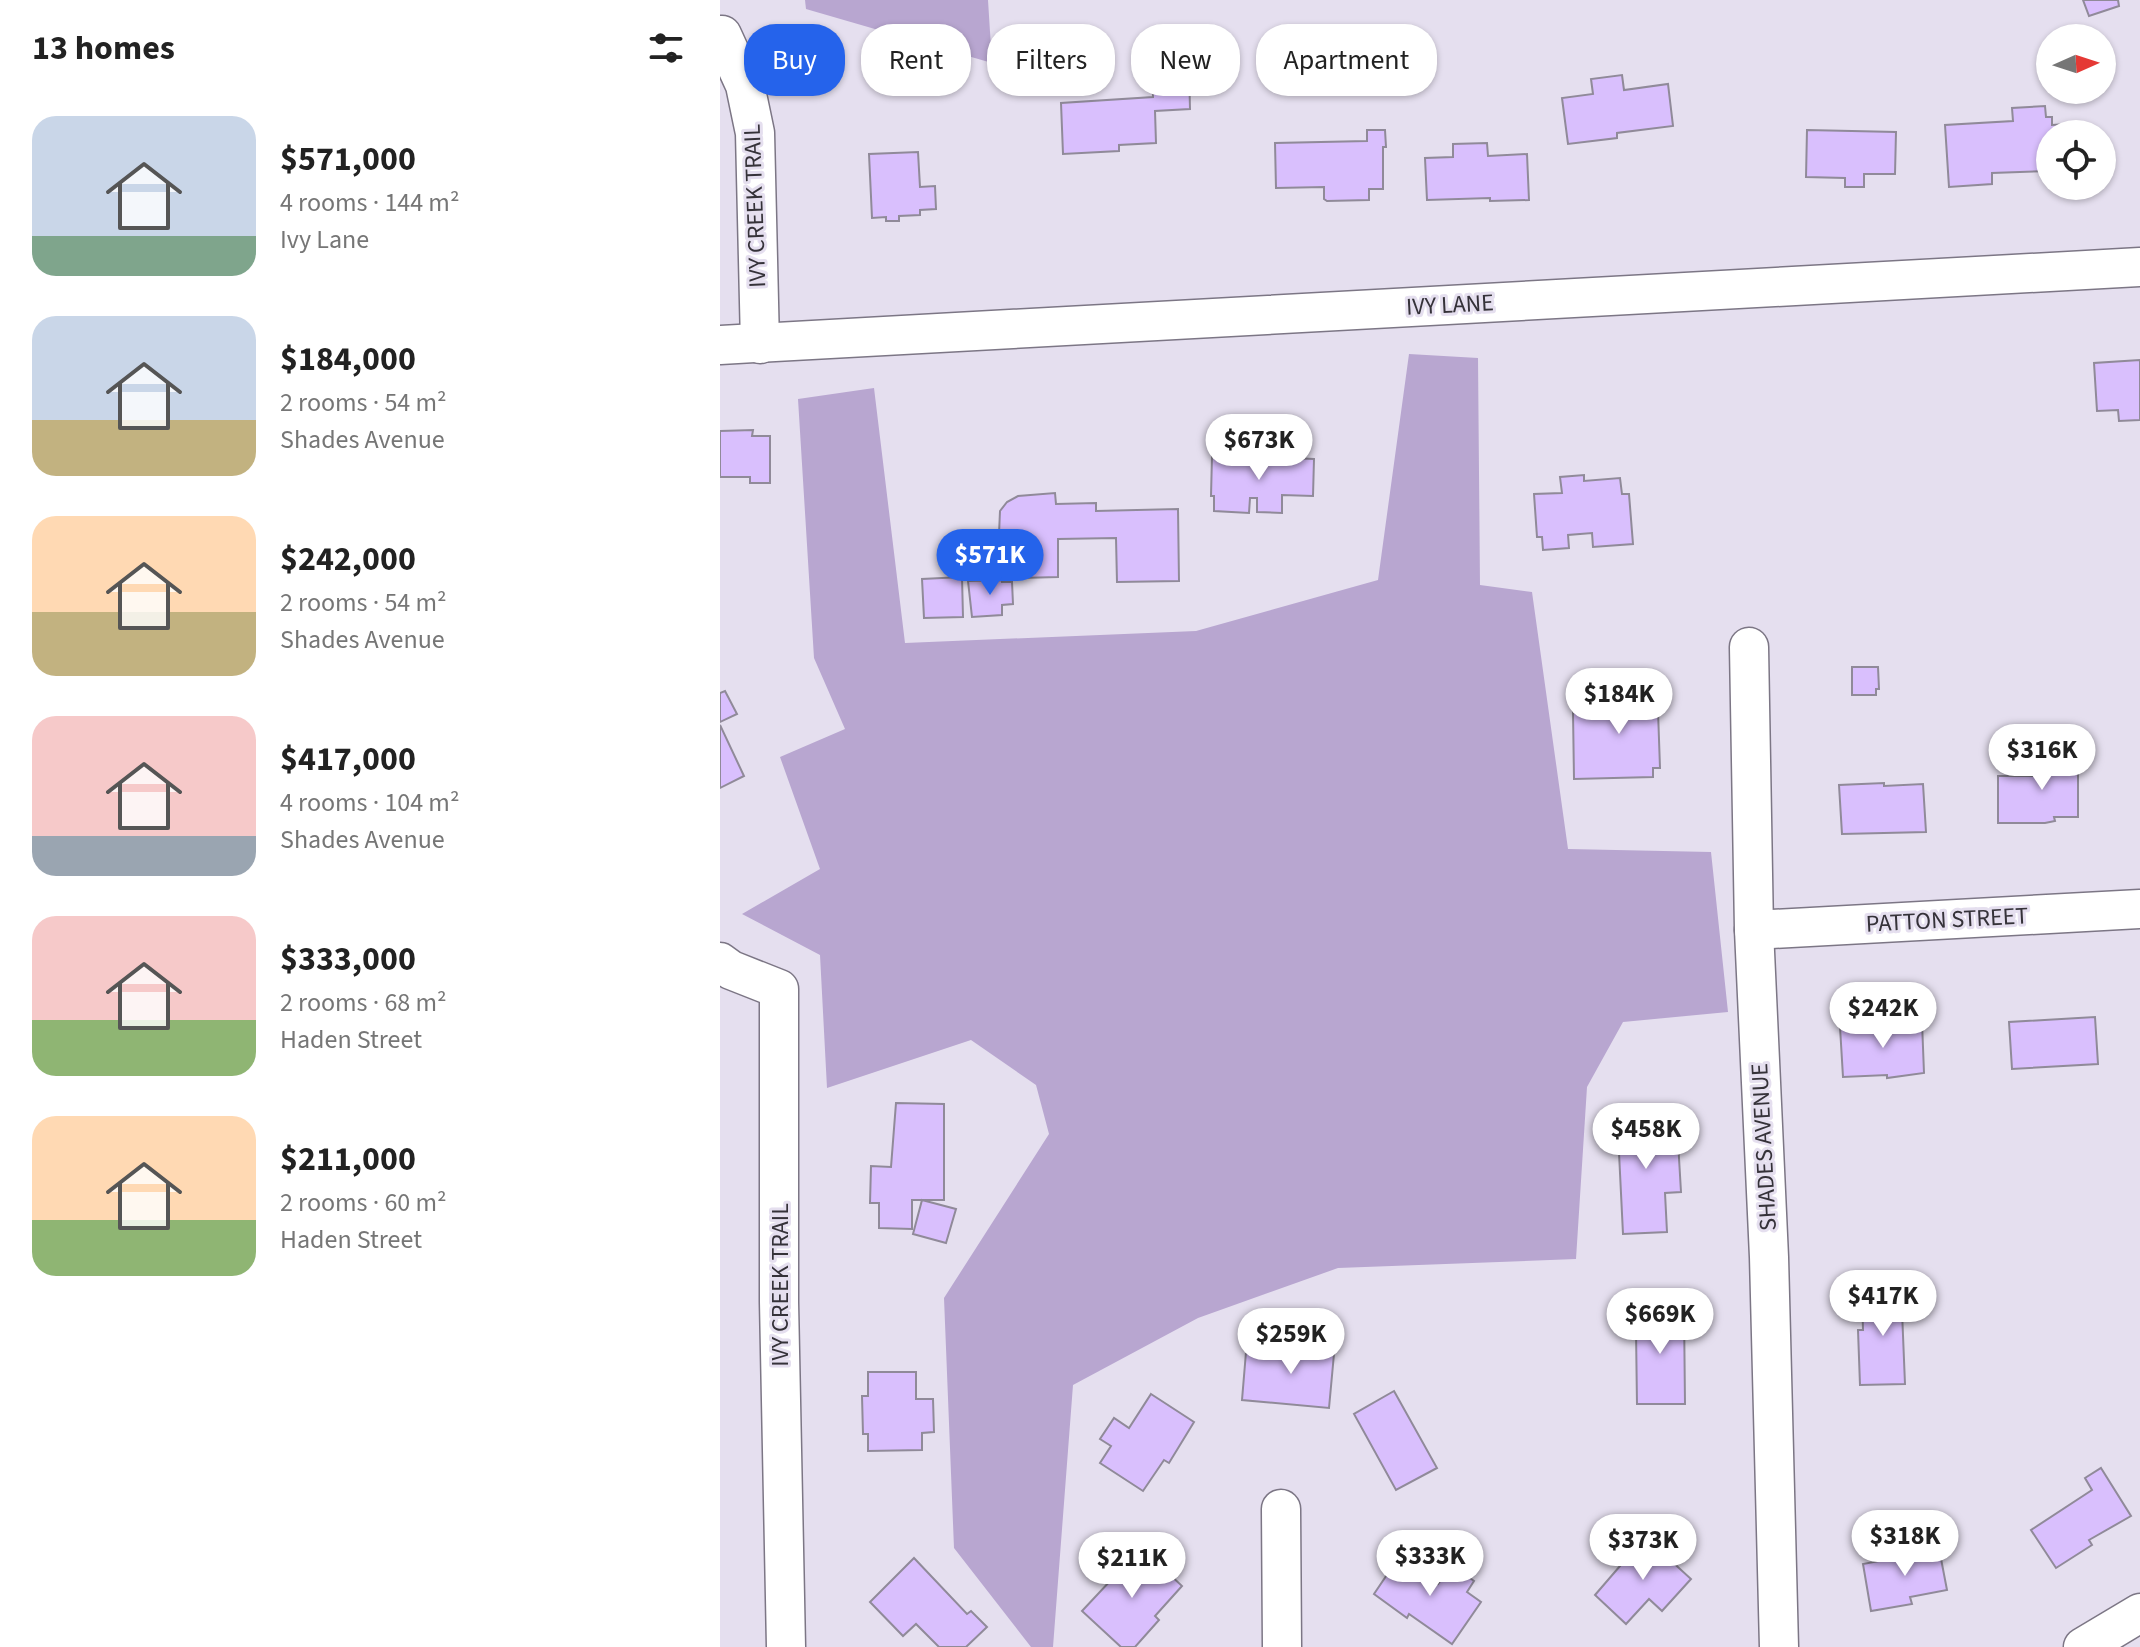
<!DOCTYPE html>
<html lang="en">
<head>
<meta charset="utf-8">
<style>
	:root { --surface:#fff; --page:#f6f6f6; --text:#222; --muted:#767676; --accent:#2563eb }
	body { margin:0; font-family:"Source Sans 3",sans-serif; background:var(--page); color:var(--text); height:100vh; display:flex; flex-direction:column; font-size:30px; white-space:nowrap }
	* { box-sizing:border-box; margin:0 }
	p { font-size:26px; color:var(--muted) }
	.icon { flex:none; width:44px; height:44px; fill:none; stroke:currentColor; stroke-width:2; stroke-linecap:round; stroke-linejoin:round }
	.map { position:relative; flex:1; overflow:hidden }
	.side { display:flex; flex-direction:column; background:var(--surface); width:720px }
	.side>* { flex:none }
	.guide { position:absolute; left:24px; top:24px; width:760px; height:72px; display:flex; gap:16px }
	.needle { width:52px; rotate:87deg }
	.tools { position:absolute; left:1316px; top:24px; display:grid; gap:16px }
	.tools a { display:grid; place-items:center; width:80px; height:80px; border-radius:50%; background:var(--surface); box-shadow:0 2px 6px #0004; font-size:40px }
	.price { position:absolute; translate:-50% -68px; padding:0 18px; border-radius:28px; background:#fff; color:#222; font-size:26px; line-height:52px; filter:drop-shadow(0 2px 4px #0008) }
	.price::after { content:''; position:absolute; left:50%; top:48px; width:24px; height:18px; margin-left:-12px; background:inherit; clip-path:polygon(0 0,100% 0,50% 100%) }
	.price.on { background:var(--accent); color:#fff }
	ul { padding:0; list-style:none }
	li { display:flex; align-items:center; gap:24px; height:200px; padding:0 32px }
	li span { display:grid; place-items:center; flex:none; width:224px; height:160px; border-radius:24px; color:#555 }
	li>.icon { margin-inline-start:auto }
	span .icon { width:96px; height:96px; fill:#fffc; stroke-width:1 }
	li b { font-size:34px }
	h2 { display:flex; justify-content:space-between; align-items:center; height:96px; padding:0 32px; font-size:34px }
	.pill { padding:0 28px; border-radius:32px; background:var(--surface); box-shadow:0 2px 6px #0004; font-size:28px; line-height:72px }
	.pill.on { background:var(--accent); color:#fff }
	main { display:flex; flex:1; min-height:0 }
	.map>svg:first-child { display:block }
	.green { fill:#b8a6d0 }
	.building { fill:#d9bffd; stroke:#908a99; stroke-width:2 }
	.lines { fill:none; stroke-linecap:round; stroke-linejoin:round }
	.minor-casing { stroke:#7c7685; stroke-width:41 }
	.minor { stroke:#fff; stroke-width:38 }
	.labels { text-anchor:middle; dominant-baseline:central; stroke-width:6; stroke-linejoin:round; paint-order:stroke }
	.street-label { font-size:24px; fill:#353239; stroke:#e5dfef }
</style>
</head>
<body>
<main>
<section class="side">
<h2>13 homes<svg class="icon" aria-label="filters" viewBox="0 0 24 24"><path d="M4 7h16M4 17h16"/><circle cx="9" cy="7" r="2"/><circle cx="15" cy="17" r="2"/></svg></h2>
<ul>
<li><span style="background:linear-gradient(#c9d6e8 75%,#7fa58c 0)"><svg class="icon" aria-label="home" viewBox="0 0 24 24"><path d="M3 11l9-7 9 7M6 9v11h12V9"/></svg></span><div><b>$571,000</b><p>4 rooms · 144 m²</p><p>Ivy Lane</p></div></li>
<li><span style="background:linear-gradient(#c9d6e8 65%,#c2b280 0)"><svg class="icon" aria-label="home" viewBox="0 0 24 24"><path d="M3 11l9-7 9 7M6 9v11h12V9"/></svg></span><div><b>$184,000</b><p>2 rooms · 54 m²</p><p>Shades Avenue</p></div></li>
<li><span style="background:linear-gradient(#ffd9b3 60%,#c2b280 0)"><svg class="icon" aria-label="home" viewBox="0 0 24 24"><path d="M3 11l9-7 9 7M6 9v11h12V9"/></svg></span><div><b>$242,000</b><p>2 rooms · 54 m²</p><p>Shades Avenue</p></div></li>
<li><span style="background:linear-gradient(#f6c9c9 75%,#9aa5b1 0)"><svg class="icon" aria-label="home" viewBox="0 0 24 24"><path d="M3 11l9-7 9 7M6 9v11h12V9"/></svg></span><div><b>$417,000</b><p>4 rooms · 104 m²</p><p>Shades Avenue</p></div></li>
<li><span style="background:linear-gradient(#f6c9c9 65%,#8fb573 0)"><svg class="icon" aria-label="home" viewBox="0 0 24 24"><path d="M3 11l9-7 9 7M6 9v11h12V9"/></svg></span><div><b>$333,000</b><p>2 rooms · 68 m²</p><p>Haden Street</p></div></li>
<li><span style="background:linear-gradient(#ffd9b3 65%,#8fb573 0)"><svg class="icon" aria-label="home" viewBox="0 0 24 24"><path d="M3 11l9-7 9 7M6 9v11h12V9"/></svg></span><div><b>$211,000</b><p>2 rooms · 60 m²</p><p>Haden Street</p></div></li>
</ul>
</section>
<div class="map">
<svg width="1420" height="1647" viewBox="0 0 1420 1647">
	<rect width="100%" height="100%" fill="#e5dfef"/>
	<g class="green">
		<path d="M85,0H268L272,63L86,9Z"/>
		<path d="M689,354L758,358L760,585L812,592L848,849L991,852L1008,1012L903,1022L867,1087L856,1259L618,1268L478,1318L353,1385L333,1647H311L234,1548L224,1298L329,1134L316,1085L251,1040L107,1088L100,955L22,914L100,869L60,757L125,729L94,658L78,399L154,388L185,643L476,631L658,580Z"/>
	</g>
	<g class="building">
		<path d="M1363,0H1398L1399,6L1369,16Z"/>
		<path d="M469,67L470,109L435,111L436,143L399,145V151L343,154L341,103L433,97L432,69Z"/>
		<path d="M902,75L904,90L948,84L953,126L897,133V138L848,144L842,98L873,94L871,79Z"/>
		<path d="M1325,106L1326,117H1332V125L1364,123L1365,134H1330V171L1272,173V184L1229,187L1225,125L1293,121L1292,108Z"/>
		<path d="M647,130H665L666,147H663V189H649V200L607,201L604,199V187L556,188L555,143L647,141Z"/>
		<path d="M1087,130L1176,132L1175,174H1144V187H1125V178L1086,177Z"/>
		<path d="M767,143L768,156L807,154L809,200L770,201V198L707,200L705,158L733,157V144Z"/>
		<path d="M198,152L200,187L215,186L216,209L200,210V215L179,216V221H166V217L152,218L149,154Z"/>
		<path d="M1420,360V420L1399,421L1398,410L1377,411L1374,363Z"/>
		<path d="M33,430L32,436H50V483H30V477H0V431Z"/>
		<path d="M558,453H569V458L594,459L593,496L562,495V513L537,512V498H530L529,513L494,511V496H491L492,456L558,458Z"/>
		<path d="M864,475V481L900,478L902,494H909L913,544L873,547L872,533L848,535L849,548L823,550L822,537H817L814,494L842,493L840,477Z"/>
		<path d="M335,493L336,504L376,503V511L458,509L459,581L397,582L396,538L338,539V577L300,578L299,557L283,545L279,534L280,511L287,502L298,496Z"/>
		<path d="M242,577L243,617L204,618L202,579Z"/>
		<path d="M282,580V582H292L293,604L282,605V615L252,617L248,581Z"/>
		<path d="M1132,667H1158L1159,689H1156V695H1132Z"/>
		<path d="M937,682L940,768H933V777L854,779L853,712H870L869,708H901L900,683Z"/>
		<path d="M5,691L17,714L0,722V693Z"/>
		<path d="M0,725L24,776L0,788Z"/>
		<path d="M1330,747H1358V817H1334L1335,821L1325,823H1278V776H1330Z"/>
		<path d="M1164,783V786L1203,784L1206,832L1122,834L1119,785Z"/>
		<path d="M1375,1017L1378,1064L1292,1069L1289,1022Z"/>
		<path d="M1202,1022L1204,1073L1167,1078V1075L1123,1077L1120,1027Z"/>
		<path d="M176,1103L224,1104V1200H192V1229L159,1228V1203H150L151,1166L171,1167Z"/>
		<path d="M943,1110L944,1142L958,1141L961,1192L945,1193L947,1232L903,1234L897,1112Z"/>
		<path d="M202,1200L236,1209L226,1243L193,1234Z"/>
		<path d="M1188,1290L1189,1311H1182L1185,1384L1140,1385L1138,1330H1143L1142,1292Z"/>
		<path d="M964,1310L965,1404H917L916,1331H911V1311Z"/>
		<path d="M580,1340L615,1343L609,1408L522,1400L526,1352L578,1357Z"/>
		<path d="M148,1372H196V1399H213L214,1432L202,1433V1450L148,1451V1434H143L142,1396H148Z"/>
		<path d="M674,1391L717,1468L676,1490L634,1414Z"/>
		<path d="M431,1394L474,1422L449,1463L444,1460L423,1491L380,1463L391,1446L380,1439L394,1418L409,1428Z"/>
		<path d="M1381,1468L1411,1516L1369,1540L1372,1545L1336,1568L1311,1530L1372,1490L1365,1478Z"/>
		<path d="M925,1537L971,1579L942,1611L929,1599L906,1624L875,1595Z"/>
		<path d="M1218,1543L1227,1590L1190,1597L1192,1604L1151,1611L1143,1564L1201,1553L1199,1547Z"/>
		<path d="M405,1553L421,1568L431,1557L462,1586L435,1616L439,1620L415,1647H401L362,1611L392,1579L386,1573Z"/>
		<path d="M679,1557L718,1584L732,1565L754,1581L747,1592L761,1602L732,1644L689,1614L687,1618L654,1594Z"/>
		<path d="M194,1558L247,1614L251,1611L267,1627L246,1647H219L196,1624L183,1636L150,1602Z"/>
	</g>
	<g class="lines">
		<g class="minor-casing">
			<g id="minor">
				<path d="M2,35L25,85L35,133L40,344"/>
				<path d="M0,345L1420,267"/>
				<path d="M1029,647L1034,930L1049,1257L1059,1647"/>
				<path d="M1034,930L1420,909"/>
				<path d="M0,962L11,970L59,989V1302L66,1647"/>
				<path d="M561,1509L562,1647"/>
				<path d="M1363,1647L1420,1613"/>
			</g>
		</g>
		<use href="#minor" class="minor"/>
	</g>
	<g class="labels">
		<g class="street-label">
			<text transform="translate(35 206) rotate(-92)">IVY CREEK TRAIL</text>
			<text transform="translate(730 305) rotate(-3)">IVY LANE</text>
			<text transform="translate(1227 920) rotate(-3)">PATTON STREET</text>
			<text transform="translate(1044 1147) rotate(-93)">SHADES AVENUE</text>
			<text transform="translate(60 1285) rotate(-90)">IVY CREEK TRAIL</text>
		</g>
	</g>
</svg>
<div class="tools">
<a><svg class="needle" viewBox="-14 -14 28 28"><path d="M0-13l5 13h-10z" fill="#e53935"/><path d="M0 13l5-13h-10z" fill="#767676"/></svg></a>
<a><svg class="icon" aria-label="locate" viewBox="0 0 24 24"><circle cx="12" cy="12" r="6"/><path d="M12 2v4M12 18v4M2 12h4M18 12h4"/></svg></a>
</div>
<b class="price" style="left:539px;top:482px">$673K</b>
<b class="price on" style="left:270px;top:597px">$571K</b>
<b class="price" style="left:899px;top:736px">$184K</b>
<b class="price" style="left:1322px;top:792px">$316K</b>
<b class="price" style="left:1163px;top:1050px">$242K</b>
<b class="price" style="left:926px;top:1171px">$458K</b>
<b class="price" style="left:1163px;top:1338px">$417K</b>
<b class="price" style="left:940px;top:1356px">$669K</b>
<b class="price" style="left:571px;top:1376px">$259K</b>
<b class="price" style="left:1185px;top:1578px">$318K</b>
<b class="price" style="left:923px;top:1582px">$373K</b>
<b class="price" style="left:710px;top:1598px">$333K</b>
<b class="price" style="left:412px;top:1600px">$211K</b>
<div class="guide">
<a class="pill on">Buy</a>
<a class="pill">Rent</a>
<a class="pill">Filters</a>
<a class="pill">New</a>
<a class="pill">Apartment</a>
</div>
</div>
</main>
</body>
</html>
